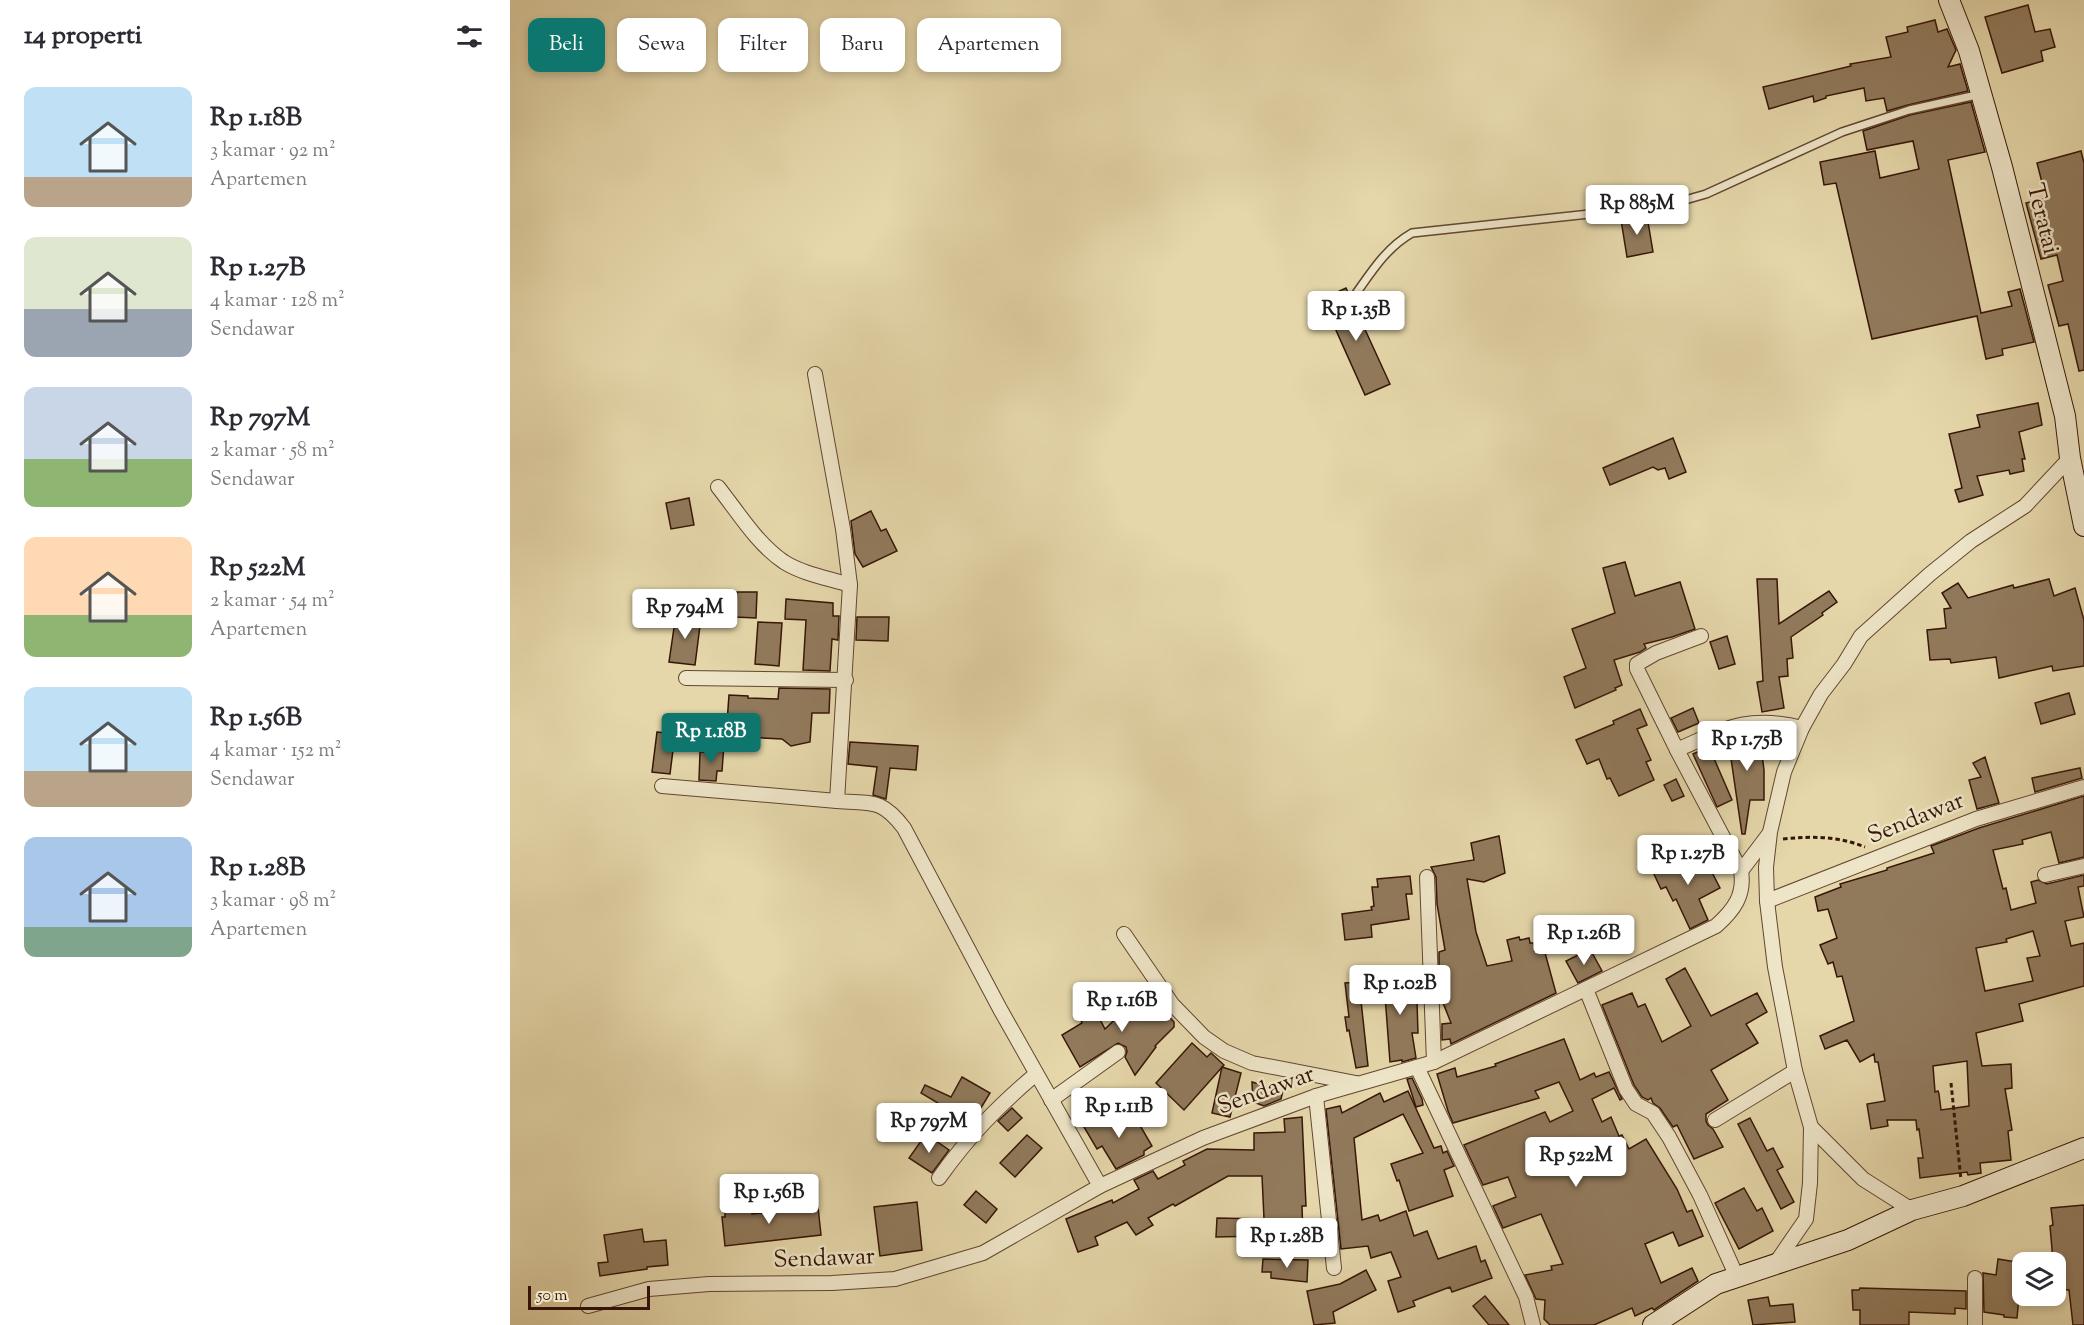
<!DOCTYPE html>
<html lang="id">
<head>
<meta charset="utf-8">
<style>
	:root { --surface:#fff; --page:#f2f2f3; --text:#2b2b33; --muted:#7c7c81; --accent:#0f766e }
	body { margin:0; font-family:"Sorts Mill Goudy",serif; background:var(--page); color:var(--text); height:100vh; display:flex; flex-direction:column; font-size:22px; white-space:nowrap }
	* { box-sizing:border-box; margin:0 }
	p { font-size:20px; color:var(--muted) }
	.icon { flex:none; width:33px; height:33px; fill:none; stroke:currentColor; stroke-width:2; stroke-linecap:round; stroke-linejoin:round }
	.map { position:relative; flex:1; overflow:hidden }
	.panel { display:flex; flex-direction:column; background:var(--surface); width:510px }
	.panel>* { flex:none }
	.top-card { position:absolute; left:18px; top:18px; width:570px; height:54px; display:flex; gap:12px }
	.tools { position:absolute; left:1502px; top:1252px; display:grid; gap:12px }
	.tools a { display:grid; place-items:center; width:54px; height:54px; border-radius:12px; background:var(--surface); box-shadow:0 3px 9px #0003; font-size:30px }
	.scale { position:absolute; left:18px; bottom:15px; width:122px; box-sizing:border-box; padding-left:6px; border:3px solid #371607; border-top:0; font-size:16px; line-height:21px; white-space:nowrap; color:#371607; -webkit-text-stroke:4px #eee5c8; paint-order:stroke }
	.price { position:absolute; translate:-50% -51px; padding:0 14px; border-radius:6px; background:#fff; color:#222; font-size:20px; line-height:39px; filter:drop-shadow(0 2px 3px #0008) }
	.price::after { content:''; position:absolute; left:50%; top:36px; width:18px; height:14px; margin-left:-9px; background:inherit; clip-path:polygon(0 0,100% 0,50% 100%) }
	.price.active { background:var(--accent); color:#fff }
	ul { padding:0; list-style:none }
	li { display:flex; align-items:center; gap:18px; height:150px; padding:0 24px }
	li span { display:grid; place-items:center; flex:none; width:168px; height:120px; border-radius:12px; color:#555 }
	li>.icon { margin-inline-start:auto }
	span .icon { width:72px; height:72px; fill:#fffc; stroke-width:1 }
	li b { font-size:26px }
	h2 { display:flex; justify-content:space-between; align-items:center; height:72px; padding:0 24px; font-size:26px }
	.pill { padding:0 21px; border-radius:12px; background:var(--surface); box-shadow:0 3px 9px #0003; font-size:21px; line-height:54px }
	.pill.active { background:var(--accent); color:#fff }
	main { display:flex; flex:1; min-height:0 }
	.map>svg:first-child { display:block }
	.building { fill:#917a5c; stroke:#371607; stroke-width:1.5; fill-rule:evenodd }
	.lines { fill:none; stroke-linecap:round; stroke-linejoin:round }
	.lane-casing { stroke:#624630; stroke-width:10 }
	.street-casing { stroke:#624630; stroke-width:16 }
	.secondary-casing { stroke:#371607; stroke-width:22 }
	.path { stroke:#371607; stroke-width:3; stroke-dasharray:4.5 3; stroke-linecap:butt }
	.lane { stroke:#eee5c8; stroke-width:7 }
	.street { stroke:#eee5c8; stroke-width:14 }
	.secondary { stroke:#eee5c8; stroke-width:20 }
	.labels { text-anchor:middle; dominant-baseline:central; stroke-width:5; stroke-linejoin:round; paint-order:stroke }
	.street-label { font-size:24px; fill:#371607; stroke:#eee5c8 }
</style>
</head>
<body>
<main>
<section class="panel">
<h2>14 properti<svg class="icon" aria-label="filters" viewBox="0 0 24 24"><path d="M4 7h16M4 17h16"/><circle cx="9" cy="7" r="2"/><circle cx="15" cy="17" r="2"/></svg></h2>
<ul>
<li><span style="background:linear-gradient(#bfe0f5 75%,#b9a48a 0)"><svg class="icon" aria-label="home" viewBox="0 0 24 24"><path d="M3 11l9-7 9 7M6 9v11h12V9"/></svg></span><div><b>Rp 1.18B</b><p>3 kamar · 92 m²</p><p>Apartemen</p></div></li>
<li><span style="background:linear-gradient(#dfe7d0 60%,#9aa5b1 0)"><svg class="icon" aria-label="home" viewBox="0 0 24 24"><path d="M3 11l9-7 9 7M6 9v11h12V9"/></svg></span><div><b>Rp 1.27B</b><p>4 kamar · 128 m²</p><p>Sendawar</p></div></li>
<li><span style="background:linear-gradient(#c9d6e8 60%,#8fb573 0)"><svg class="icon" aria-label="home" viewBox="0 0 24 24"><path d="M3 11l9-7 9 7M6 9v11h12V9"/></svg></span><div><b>Rp 797M</b><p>2 kamar · 58 m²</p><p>Sendawar</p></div></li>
<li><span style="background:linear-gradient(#ffd9b3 65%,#8fb573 0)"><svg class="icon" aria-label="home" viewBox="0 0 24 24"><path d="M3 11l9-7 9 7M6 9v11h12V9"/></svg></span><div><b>Rp 522M</b><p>2 kamar · 54 m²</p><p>Apartemen</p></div></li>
<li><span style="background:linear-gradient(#bfe0f5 70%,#b9a48a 0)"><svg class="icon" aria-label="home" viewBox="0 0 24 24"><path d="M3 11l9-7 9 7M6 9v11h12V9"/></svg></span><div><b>Rp 1.56B</b><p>4 kamar · 152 m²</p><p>Sendawar</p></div></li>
<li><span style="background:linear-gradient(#a9c7e8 75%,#7fa58c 0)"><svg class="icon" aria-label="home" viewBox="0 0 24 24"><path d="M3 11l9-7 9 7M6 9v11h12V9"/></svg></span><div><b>Rp 1.28B</b><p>3 kamar · 98 m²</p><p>Apartemen</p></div></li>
</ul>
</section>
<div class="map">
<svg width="1574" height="1325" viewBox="0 0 1574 1325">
	<rect width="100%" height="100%" fill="#e5d7aa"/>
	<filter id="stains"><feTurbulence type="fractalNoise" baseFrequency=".00333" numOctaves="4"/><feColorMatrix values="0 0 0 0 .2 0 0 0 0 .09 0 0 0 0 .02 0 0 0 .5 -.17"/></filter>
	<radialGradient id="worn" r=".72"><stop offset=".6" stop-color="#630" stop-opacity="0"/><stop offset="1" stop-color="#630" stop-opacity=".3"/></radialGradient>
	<g class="building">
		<path d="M1518,5L1525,32L1540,29L1545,47L1531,51L1533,61L1492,73L1475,17Z"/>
		<path d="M1425,20L1428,32L1437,29L1446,50L1438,67L1450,64L1458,91L1398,105L1377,111L1374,98L1356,101L1354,88L1316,96V98L1304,102L1303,96L1259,109L1253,87L1341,66L1340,64L1381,57L1376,37L1398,32L1397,27Z"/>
		<path d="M1461,102L1475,152L1438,160L1471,313L1502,306L1498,292L1510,289L1524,342L1492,349L1493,355L1476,359L1467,316L1362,339L1326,183L1314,185L1310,162L1365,151L1370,178L1409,169L1403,141L1357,150L1353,131L1400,115Z"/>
		<path d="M1571,151L1574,163V370L1569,371L1558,324L1549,326L1538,285L1553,281L1547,255L1531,259L1516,203L1536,198L1527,163Z"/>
		<path d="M1137,216L1143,252L1117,257L1111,220Z"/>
		<path d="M836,288L880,384L855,395L812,299Z"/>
		<path d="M1528,403L1532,425L1509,432L1515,459H1512L1514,471L1500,474L1499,470L1467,476L1473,495L1449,502L1445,490L1452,488L1439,434L1470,427L1467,415Z"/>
		<path d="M1163,438L1176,472L1159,479L1155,468L1148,470L1143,467L1100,485L1093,468Z"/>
		<path d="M179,498L184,525L161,529L156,503Z"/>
		<path d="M361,511L371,531L376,529L387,551L353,567L345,554L341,521Z"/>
		<path d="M1115,562L1125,596L1170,582L1185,629L1162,637L1134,644L1136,648L1130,652L1104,660L1112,685L1105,688L1106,690L1065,708L1054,677L1076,668L1062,629L1105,613L1093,568Z"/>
		<path d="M1247,579H1267L1269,624L1319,591L1327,602L1312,613L1313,615L1281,637L1283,658L1277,659L1278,676L1269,677L1274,708L1252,712L1247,682L1253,681Z"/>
		<path d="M1539,579L1544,596L1565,588L1574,620V666L1543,671L1542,666L1489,678L1486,657L1441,663L1440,659L1420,660L1417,630L1436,628L1434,609L1441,608L1432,593L1448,583L1458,598L1503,585L1504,588Z"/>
		<path d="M227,592H247L246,618L225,617Z"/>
		<path d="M276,599L323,603V616H329L328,640L322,639L320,671L293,670L296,620L275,619Z"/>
		<path d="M166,614L191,618L185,665L159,662Z"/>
		<path d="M347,617H379L378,641L346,640Z"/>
		<path d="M248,622L272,623L269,666L245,664Z"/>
		<path d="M1217,636L1225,664L1209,669L1200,642Z"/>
		<path d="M269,688L320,689L319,713H302L300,742L281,746L272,739L216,736L219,695L238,696V698L268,699Z"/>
		<path d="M1559,693L1565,714L1531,724L1525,703Z"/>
		<path d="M1183,708L1189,723L1168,732L1161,718Z"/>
		<path d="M1130,709L1137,725L1127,729L1141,760L1136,762L1144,780L1109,796L1100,778L1097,779L1089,759L1077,764L1066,740L1104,724L1103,721Z"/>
		<path d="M147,732L165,734L160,774L142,772Z"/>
		<path d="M1249,732L1254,770V800H1240L1235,834H1232L1218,738Z"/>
		<path d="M340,742L408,746L406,770L380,768L376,799L363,795L367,767L338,764Z"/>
		<path d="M214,744L212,771H207L206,781L189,780L190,752H198Z"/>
		<path d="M1199,747L1222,800L1207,807L1183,754Z"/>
		<path d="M1475,757L1489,803L1467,809L1459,780L1471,777L1463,763Z"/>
		<path d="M1570,768L1572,778L1525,792L1522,778Z"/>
		<path d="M1166,779L1174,796L1162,801L1154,785Z"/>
		<path d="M1574,796V857L1549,863L1541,832L1512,840L1513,844L1483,850L1493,889L1496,888L1501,910L1526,903L1521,882L1528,880L1537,884L1574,875V886L1568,887L1574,917L1555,921L1561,946L1574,943V986L1509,1004L1513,1021L1466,1033L1472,1066L1501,1064L1502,1088L1495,1089L1502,1130L1498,1131L1501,1160L1470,1163L1471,1173L1458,1175L1457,1172L1410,1178L1408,1158H1413L1409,1129L1407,1130L1406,1120H1377L1378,1126L1361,1129L1357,1104L1375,1101L1368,1062H1365L1364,1054L1350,1062L1337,1040L1315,1049L1310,1036L1344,1021L1332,976L1327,977L1323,962L1318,964L1310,945L1327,938L1318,909L1308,911L1305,897L1331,887L1330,884L1377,870V868L1424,853L1421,846L1469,828ZM1523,931L1530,956L1517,958L1523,981L1475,991L1466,948L1497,942L1496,939ZM1457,1061L1459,1106L1431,1110L1429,1094L1428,1091L1425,1092L1423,1066Z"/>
		<path d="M989,836L995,873L974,882L957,879L966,932L977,966L1002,961L997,940L1009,937L1010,940L1019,938L1020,943H1024L1025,951L1034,949L1046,993L941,1044L940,1039L932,1040V1024L941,1023L930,995V985L934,983L929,969V952L935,950L927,904L926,877L921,867L964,860L961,843Z"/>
		<path d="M1192,853L1210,888L1189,899L1198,920L1180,929L1166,899L1163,901L1156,887L1151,889L1142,870L1168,859L1170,862H1174Z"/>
		<path d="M900,876L902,894H896L899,919L861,925L862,937L835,940L832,914L862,910L861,907L864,906L862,887H868L867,879Z"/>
		<path d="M1080,949L1092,971L1068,983L1056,961Z"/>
		<path d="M888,968L889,979H902L903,1003L907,1002L908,1033H902L906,1058L892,1062V1060L880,1062L873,969Z"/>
		<path d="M1175,968L1201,1016L1247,993L1257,1012L1236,1024L1248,1043L1201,1070L1218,1100L1196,1114V1121L1198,1125L1203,1129L1213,1147L1184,1159L1167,1125L1163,1127L1150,1108L1143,1103L1141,1098L1138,1100L1132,1097L1124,1085L1092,1005L1122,993L1128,1007L1135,1004L1152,1042L1181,1026L1156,979Z"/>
		<path d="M849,982L858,1066L846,1068L839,1030L837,1031L835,1017H839L835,983Z"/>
		<path d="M640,990L651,1004L649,1006L664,1022V1027L645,1046L646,1047L625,1075L615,1057L617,1052L616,1047L608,1043L570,1067L552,1035L572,1023L570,1018L585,1010L595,1029L633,992L635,994Z"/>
		<path d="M1054,1039L1070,1080L1084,1073L1086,1077L1099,1072L1112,1099L1110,1100L1104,1088L1082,1099L1092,1122L1101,1117L1109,1136L1112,1135L1119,1149L1136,1139L1167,1189L1177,1212L1182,1210L1193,1236L1169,1246L1163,1232L1135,1244L1151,1283L1182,1268L1188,1281L1144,1310L1142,1308L1125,1316L1122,1308L1084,1325H1040L1034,1319L1035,1300L1026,1299L1015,1275L1042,1270L1041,1266L1053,1264L1031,1214L993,1228L983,1206L1006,1197L998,1177L973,1185L954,1145L1035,1112L1040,1122L1063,1111L1049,1082L1025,1091L1029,1098L943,1123L938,1111L927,1074L945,1068L947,1077L986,1066L985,1064Z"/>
		<path d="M682,1043L697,1057L701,1053L714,1065L674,1110L646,1083Z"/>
		<path d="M712,1067L731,1073L720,1117L702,1113Z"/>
		<path d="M452,1077L480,1093L463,1121L457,1129L430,1111L433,1106L411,1093L415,1085L441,1097Z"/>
		<path d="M902,1078L912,1099L913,1105L906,1107L897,1079Z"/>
		<path d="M742,1082L773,1091L771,1099L754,1106L743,1102Z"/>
		<path d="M898,1091L924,1148L931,1146L933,1153L937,1151L944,1166L934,1170L943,1196L899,1211L889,1180L887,1181L881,1164L913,1153L893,1114L844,1138L852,1220L868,1215L870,1221L896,1211L904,1236L917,1231L928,1259L966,1246L971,1262L975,1260L982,1278L942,1292L940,1287L903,1301L905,1306L888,1312L878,1281L891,1277L881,1252L861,1258L858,1246L831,1249L816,1109L830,1106L832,1113L870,1093L874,1102Z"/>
		<path d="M502,1108L512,1118L498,1131L488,1121Z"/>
		<path d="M621,1110L642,1146L634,1151V1155L606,1169L592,1146L587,1149L574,1127L595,1115L600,1124L608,1119L611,1122Z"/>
		<path d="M792,1117L796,1206H792L793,1235L706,1237L707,1218L754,1219L752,1176H718L665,1206L663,1204L638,1218L643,1225L626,1235L617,1222L585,1237L588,1245L568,1252L556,1219L602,1200L603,1203L629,1189L624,1180L643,1171L648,1179L675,1165L673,1161L697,1149L744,1150V1133L775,1132L774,1119Z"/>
		<path d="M1240,1118L1257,1151L1263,1148L1273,1167L1267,1170L1284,1202L1271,1209L1228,1124Z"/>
		<path d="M416,1134L439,1150L422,1173L399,1158Z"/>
		<path d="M517,1135L532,1148L505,1177L490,1163Z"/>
		<path d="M1234,1188L1247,1211L1252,1208L1263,1231L1229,1249L1205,1203Z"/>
		<path d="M466,1191L487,1209L476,1223L454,1205Z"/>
		<path d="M407,1202L412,1250L370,1256L364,1207Z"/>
		<path d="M1574,1205V1325H1563L1559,1290L1545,1289V1261H1543L1540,1226L1543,1225L1541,1208Z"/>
		<path d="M241,1207L242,1214L308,1207L311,1235L215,1246L212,1217H215V1210Z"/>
		<path d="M132,1229L134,1242L156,1240L158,1265L137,1267V1269L90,1276L88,1263L98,1262L94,1235Z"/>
		<path d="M753,1259L798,1260L797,1282L761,1278V1272H752Z"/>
		<path d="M1488,1259L1512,1263V1289L1511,1297H1509L1507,1318L1494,1317V1315L1474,1312L1473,1273L1486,1275Z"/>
		<path d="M856,1270L866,1290L823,1312L825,1323L804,1325L797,1291L830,1284Z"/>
		<path d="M1350,1288L1456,1291V1309L1445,1308V1314L1399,1312V1325H1350V1310H1343L1342,1290H1349Z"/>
		<path d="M975,1296L999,1325H979L963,1306Z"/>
		<path d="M1258,1297L1260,1306L1283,1304L1285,1322L1243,1325L1238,1300Z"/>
	</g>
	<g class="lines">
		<g class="lane-casing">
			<path id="lane" d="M845,295C862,271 876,248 902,233L1154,206L1196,194L1332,132L1399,110L1471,94"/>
		</g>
		<g class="street-casing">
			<g id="street">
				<path d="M305,374L333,529L340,585L327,801C362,804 371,798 394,828L490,1009L590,1186"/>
				<path d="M208,487C228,512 247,544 274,562C293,574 318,578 340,585"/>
				<path d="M176,678L336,680"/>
				<path d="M1167,750C1214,729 1238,714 1292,728"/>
				<path d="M152,786L327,801"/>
				<path d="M1231,871L1259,834"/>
				<path d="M1535,875L1574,866"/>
				<path d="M917,877L924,1062"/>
				<path d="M1257,901L1466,819L1574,787"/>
				<path d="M614,934L662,1004L694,1037L714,1051L742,1063L846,1083"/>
				<path d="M1076,989L1116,1089L1126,1104L1143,1113L1159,1137L1190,1195L1227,1277"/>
				<path d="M907,1067L1016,1297L1023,1325"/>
				<path d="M806,1096L824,1268"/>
				<path d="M541,1100L608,1052"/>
				<path d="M1205,1120L1285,1071"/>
				<path d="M1301,1127L1353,1179L1402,1210"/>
				<path d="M429,1178C459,1136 487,1107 526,1074"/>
				<path d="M1265,1264L1296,1219L1300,1183L1301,1127L1285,1071L1265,967L1257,901L1256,867L1260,832L1274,772L1292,728L1311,694L1334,664L1351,636L1420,574L1461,541L1515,506L1560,458"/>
				<path d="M78,1306L139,1289L199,1284L322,1283L385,1279L473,1253L590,1186L693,1138L806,1096L924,1062L1206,926C1224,910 1235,895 1231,871L1167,750L1127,669V664L1146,653L1191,636"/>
				<path d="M1465,1325V1278"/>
			</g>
		</g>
		<g class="secondary-casing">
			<g id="secondary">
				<path d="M1439,0L1459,51L1492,167L1555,416L1560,458L1574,526"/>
				<path d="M1143,1325L1206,1284L1338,1240L1402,1210L1453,1196L1574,1148"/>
			</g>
		</g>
		<g class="path">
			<path d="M1273,839C1302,836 1327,836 1355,847"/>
			<path d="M1441,1083L1451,1180"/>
		</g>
		<use href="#lane" class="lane"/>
		<use href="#street" class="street"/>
		<use href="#secondary" class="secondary"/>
	</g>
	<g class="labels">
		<g class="street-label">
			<text transform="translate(1532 219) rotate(76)">Teratai</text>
			<text transform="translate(1406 819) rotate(-22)">Sendawar</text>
			<text transform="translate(756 1091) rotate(-20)">Sendawar</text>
			<text transform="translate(314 1259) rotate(-2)">Sendawar</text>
		</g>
	</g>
	<rect width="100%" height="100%" filter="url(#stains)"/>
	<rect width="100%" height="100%" fill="url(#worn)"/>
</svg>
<div class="tools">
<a><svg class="icon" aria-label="layers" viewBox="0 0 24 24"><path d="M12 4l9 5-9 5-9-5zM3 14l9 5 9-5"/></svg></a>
</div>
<div class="scale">50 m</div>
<b class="price" style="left:1127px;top:236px">Rp 885M</b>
<b class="price" style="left:846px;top:342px">Rp 1.35B</b>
<b class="price" style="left:175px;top:640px">Rp 794M</b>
<b class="price active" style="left:201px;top:764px">Rp 1.18B</b>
<b class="price" style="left:1237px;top:772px">Rp 1.75B</b>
<b class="price" style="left:1178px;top:886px">Rp 1.27B</b>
<b class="price" style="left:1074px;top:966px">Rp 1.26B</b>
<b class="price" style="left:890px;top:1016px">Rp 1.02B</b>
<b class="price" style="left:612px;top:1033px">Rp 1.16B</b>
<b class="price" style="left:609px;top:1139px">Rp 1.11B</b>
<b class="price" style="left:419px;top:1154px">Rp 797M</b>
<b class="price" style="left:1066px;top:1188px">Rp 522M</b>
<b class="price" style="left:259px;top:1225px">Rp 1.56B</b>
<b class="price" style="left:777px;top:1269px">Rp 1.28B</b>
<div class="top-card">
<a class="pill active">Beli</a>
<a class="pill">Sewa</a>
<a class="pill">Filter</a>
<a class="pill">Baru</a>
<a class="pill">Apartemen</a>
</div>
</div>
</main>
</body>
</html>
